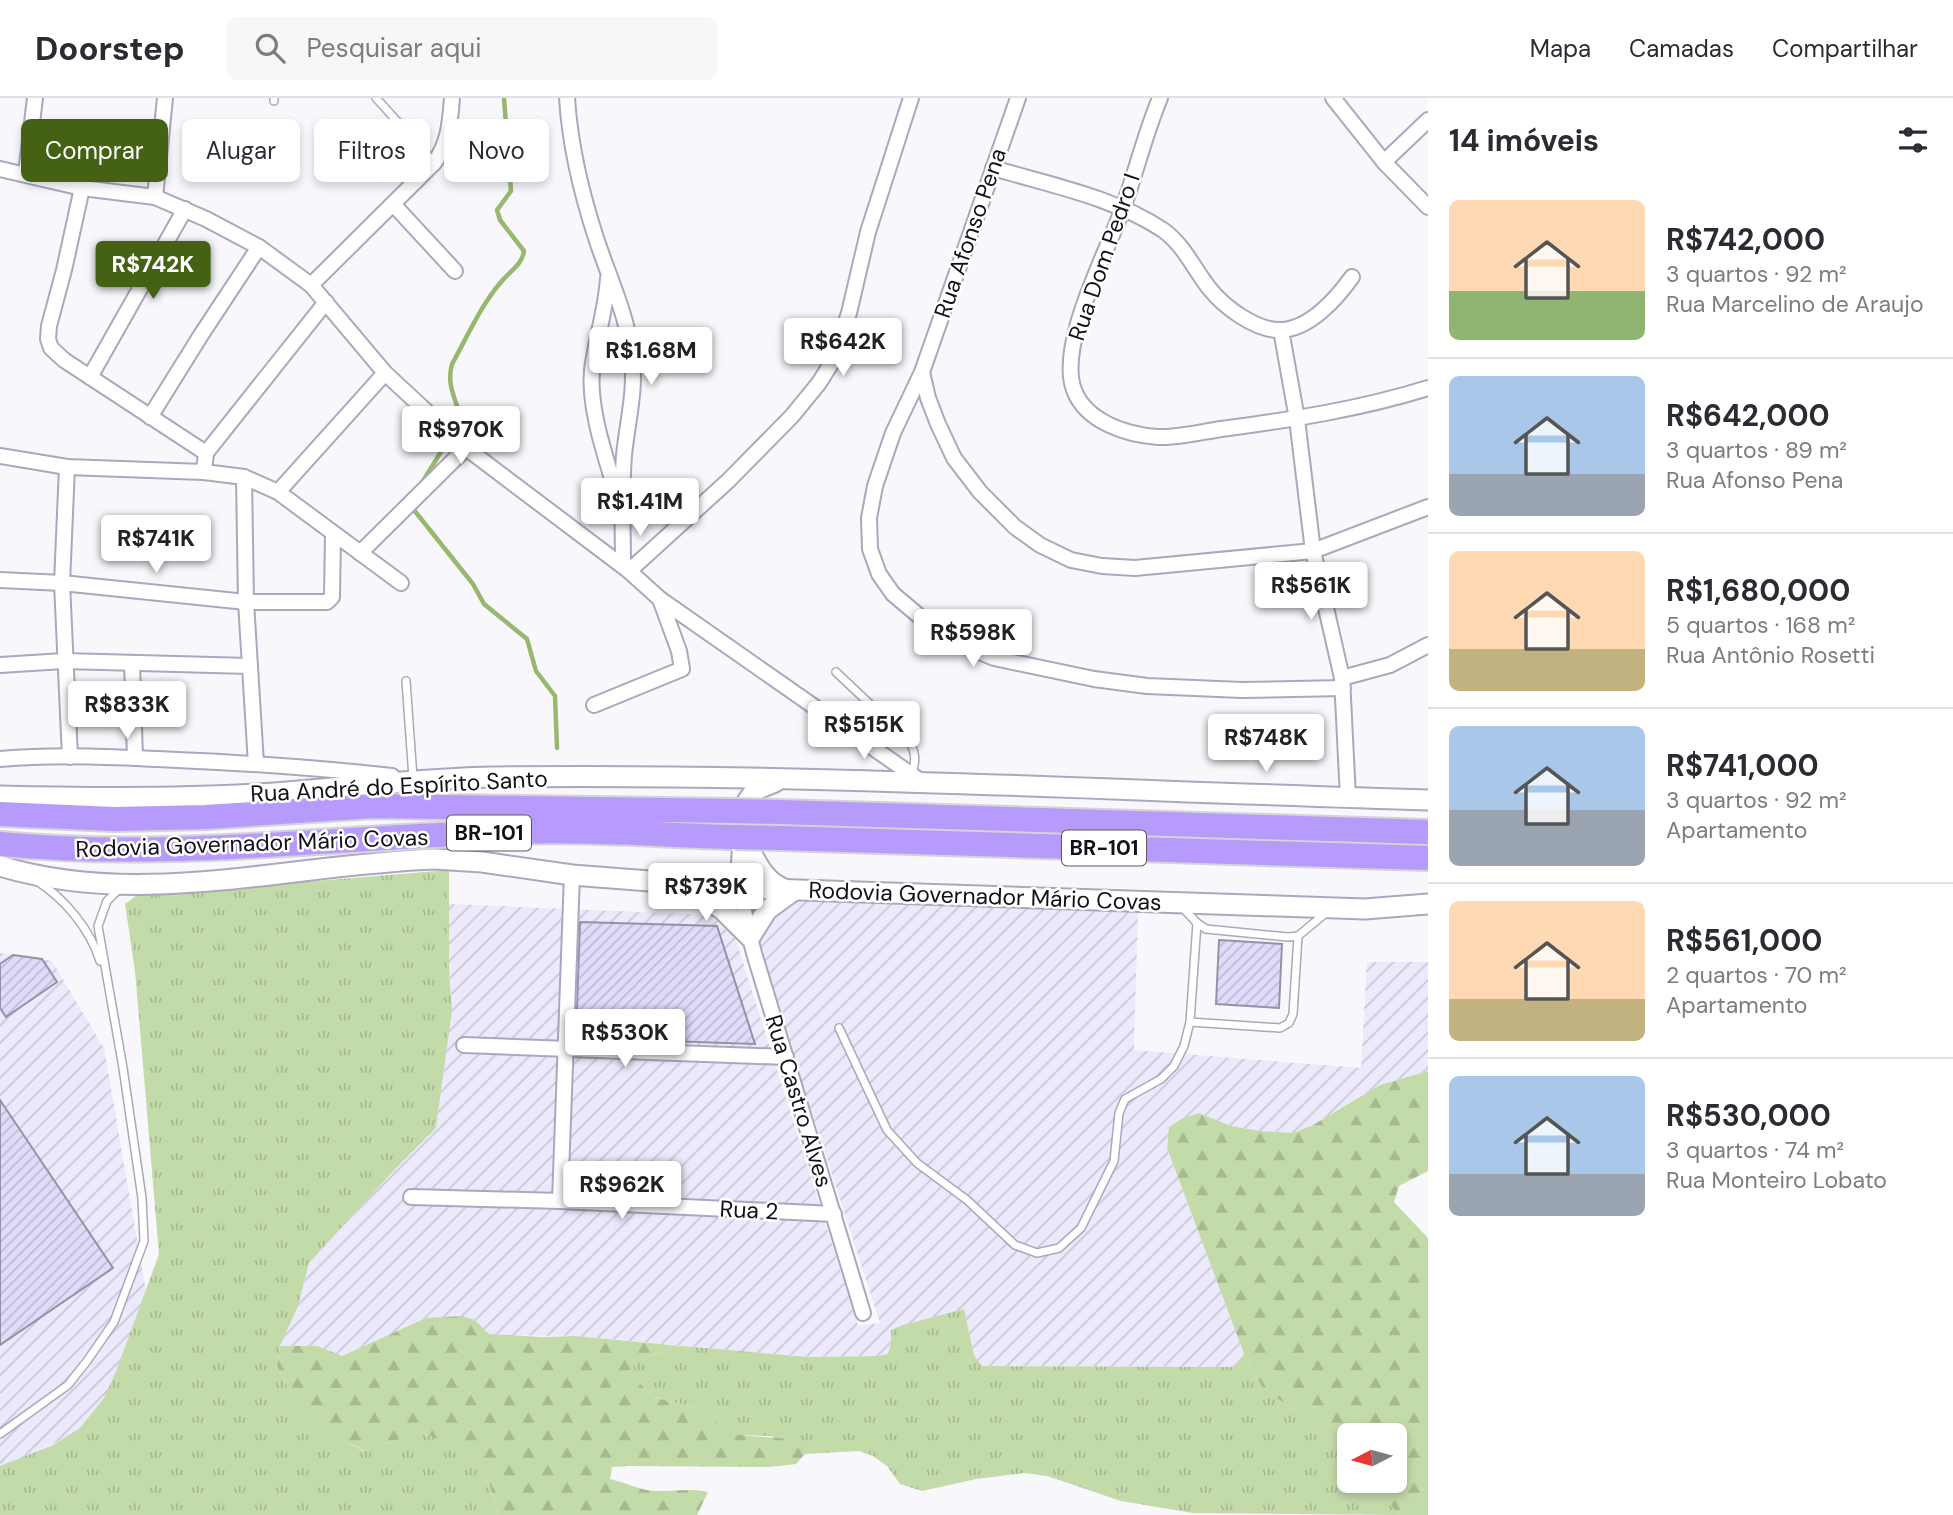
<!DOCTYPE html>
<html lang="pt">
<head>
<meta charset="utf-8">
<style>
	:root { --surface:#fff; --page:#f7f7f7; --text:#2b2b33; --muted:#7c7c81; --line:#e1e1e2; --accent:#446114 }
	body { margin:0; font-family:"DM Sans",sans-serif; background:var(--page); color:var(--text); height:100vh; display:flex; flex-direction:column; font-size:26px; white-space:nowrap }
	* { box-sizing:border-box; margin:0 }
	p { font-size:23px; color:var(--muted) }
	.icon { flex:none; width:38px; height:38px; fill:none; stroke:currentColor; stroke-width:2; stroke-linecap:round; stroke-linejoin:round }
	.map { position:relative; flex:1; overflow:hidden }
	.sheet { display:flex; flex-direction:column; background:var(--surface); width:525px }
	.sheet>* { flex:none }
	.banner { position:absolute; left:21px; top:21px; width:665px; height:63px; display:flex; gap:14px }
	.needle { width:46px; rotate:264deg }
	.buttons { position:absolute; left:1337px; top:1325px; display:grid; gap:14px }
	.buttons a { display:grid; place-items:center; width:70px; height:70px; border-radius:10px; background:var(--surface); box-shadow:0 4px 10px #0003; font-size:35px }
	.price { position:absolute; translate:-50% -60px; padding:0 16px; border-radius:7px; background:#fff; color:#222; font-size:23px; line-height:46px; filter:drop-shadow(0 2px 4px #0008) }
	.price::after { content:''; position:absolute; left:50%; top:42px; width:21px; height:16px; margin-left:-10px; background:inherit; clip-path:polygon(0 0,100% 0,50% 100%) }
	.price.active { background:var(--accent); color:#fff }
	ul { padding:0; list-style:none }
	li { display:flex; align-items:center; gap:21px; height:175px; padding:0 21px }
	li+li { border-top:2px solid var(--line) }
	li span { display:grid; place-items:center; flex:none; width:196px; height:140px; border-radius:10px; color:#555 }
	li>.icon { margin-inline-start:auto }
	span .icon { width:84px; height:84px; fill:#fffc; stroke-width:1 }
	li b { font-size:30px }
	h2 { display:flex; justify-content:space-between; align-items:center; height:84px; padding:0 21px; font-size:30px }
	.pill { padding:0 24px; border-radius:10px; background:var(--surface); box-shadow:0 4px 10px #0003; font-size:24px; line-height:63px }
	.pill.active { background:var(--accent); color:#fff }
	header { display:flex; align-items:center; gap:42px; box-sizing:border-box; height:98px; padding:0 35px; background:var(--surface); border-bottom:2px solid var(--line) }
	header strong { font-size:33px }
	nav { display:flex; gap:38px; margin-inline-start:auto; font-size:24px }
	.search { width:490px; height:63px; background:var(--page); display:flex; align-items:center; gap:18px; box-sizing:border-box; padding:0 24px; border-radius:10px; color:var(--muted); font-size:26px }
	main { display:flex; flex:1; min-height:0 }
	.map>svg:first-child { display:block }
	.industrial { fill:url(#industrial-furrows) }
	.grass { fill:url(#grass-tufts) }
	.forest { fill:url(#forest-firs) }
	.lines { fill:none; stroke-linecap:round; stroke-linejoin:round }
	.stream { stroke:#97b86e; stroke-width:4.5 }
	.building { fill:url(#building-hatch); stroke:#9691a7; stroke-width:2 }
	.lane-casing { stroke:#aca7bd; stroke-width:10 }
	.street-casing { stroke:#aca7bd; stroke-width:18 }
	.secondary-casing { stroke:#aca7bd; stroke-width:23 }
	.highway-casing { stroke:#d4d4d5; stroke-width:28 }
	.lane { stroke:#fff; stroke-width:7 }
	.street { stroke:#fff; stroke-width:14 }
	.secondary { stroke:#fff; stroke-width:19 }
	.highway { stroke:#b69afc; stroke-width:24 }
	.highway-bridge-casing { stroke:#d4d4d5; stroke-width:28; stroke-linecap:butt }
	.highway-bridge { stroke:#b69afc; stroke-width:24 }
	.labels { text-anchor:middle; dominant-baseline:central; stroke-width:5; stroke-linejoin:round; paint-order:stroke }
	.shield { fill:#fff; stroke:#59585d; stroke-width:2 }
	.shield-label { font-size:21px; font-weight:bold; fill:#121018 }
	.street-label { font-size:23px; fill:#121018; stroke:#fff }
</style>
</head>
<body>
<header>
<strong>Doorstep</strong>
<div class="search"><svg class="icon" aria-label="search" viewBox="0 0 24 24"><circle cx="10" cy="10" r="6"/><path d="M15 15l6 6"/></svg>Pesquisar aqui</div>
<nav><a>Mapa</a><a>Camadas</a><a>Compartilhar</a></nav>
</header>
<main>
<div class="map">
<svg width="1428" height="1417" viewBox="0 0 1428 1417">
	<defs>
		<pattern id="industrial-furrows" width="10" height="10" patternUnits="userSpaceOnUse" patternTransform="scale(1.75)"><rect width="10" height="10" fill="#ede9fc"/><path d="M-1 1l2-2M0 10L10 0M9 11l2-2" fill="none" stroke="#cac7d7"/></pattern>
		<pattern id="grass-tufts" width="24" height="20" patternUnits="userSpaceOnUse" patternTransform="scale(1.75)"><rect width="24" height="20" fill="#c3daa9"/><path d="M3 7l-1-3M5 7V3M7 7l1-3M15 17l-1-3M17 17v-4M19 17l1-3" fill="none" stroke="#a6ba91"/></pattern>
		<pattern id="forest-firs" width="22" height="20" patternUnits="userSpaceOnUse" patternTransform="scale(1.75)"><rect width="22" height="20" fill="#c3daa9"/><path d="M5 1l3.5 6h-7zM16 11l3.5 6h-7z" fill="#a6ba91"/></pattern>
		<pattern id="building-hatch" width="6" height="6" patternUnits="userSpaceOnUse" patternTransform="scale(1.75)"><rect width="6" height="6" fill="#e1daf9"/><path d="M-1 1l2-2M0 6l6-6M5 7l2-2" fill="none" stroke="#c0bad5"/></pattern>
	</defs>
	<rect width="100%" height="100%" fill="#f8f7fc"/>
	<g class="industrial">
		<path d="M798,800L1138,811L1134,952L1361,970L1367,864H1428V973L1380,987L1313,1027L1293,1035L1260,1033L1231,1028L1199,1015L1167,1042V1050L1244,1256L1234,1269L982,1268L974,1257L964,1211L941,1218L891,1244L888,1256L876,1258L810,1259L575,1238L498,1237L488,1236L475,1222L426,1220L342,1258L318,1248H280L298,1208L309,1165L397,1069L436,1030L452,912L449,873V806L714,817L734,836L858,1228L880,1225L761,856L760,838L766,821Z"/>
		<path d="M0,855L52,863L104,950L147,1199L101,1323L0,1371Z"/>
	</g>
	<g class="grass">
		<path d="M449,772V873L452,912L436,1030L397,1069L309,1165L298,1208L280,1248L277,1268L301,1313L339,1340L364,1353L420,1334L446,1344L480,1368L490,1388L498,1417H0V1368L53,1347L80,1330L104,1300L117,1271L159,1156L135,873L125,806L136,798Z"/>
		<path d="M964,1211L974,1257L982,1268L1234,1269L1244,1256L1262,1289L1326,1336L1349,1360V1382L1369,1383L1399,1417L1193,1415L1121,1403L1047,1378L1025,1375L976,1381L922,1393L900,1386L887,1368L873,1358L859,1353L804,1356L771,1338L740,1337L722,1330L715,1322L697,1310L653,1299L634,1279V1265L647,1258L667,1254L671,1247L809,1259L876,1258L888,1256L891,1244V1232L903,1227Z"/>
	</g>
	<g class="forest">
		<path d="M1428,973V1073L1399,1088L1394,1104L1428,1140V1417H1399L1369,1383L1395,1382V1337H1349V1360L1326,1336L1262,1289L1244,1256L1167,1050L1169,1029L1181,1021L1199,1015L1231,1028L1260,1033L1293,1035L1313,1027L1380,987Z"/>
		<path d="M462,1218L475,1222L489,1236L542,1239L575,1238L671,1247L667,1254L647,1258L634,1266V1279L653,1299L697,1310L715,1322L722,1330L740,1337L790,1341L806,1355L796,1366L769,1369L629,1368L612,1369L610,1381C627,1385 641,1393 658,1393C676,1393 691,1390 708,1394L697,1417H498L490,1388L480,1368L445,1344L420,1334L365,1353L339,1340L300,1313L277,1268L280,1248H318L342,1258L426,1220Z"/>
	</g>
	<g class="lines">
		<g class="stream">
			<path d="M420,388L461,321C456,301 446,287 452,266C467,239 481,207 501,184C510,173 522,167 524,153L500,122L497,112L511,93L504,0"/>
			<path d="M410,407L473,486L484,506L527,541L536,573L555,598L557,650"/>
		</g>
	</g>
	<g class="building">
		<path d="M580,824L717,828L755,946L576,940Z"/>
		<path d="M1219,842L1282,846L1279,910L1216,906Z"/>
		<path d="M13,857L42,861L57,884L6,919L0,910V866Z"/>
		<path d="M0,1002L113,1170L0,1247Z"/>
	</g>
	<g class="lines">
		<g class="lane-casing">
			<g id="lane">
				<path d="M376,0L434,64"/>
				<path d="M274,3V0"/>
				<path d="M836,574L909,643C916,655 916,662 912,676"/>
				<path d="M406,583L413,680"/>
				<path d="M37,783C65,801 90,831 100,863"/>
				<path d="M1182,809L1197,825L1206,831L1288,839L1298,838L1327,814"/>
				<path d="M1197,825L1190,924L1280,930L1289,925L1293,916L1298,838"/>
				<path d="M839,930L887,1032L917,1065L967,1102L1015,1147L1037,1155L1059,1150L1081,1130L1114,1063L1119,1015L1125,1001L1161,981L1174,968L1184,948L1190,924"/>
				<path d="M0,1336L68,1287L87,1263L114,1224L144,1143L142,1100L123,970L98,828L107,803L120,790"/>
			</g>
		</g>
		<g class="street-casing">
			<g id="street">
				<path d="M567,0C570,48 581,94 596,140C608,177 625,212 631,251C637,290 628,319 624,357C621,394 623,431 623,468"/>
				<path d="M1018,0L922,274L893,335L875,388L869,420L870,451L879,476L893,496L944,539L994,560L1094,581L1147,588L1242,592L1343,590"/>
				<path d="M1160,0C1145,36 1136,74 1123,110C1107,154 1057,247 1074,292C1086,324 1127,337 1158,339C1178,340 1201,334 1221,331C1290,322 1361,311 1428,290"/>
				<path d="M1333,0L1384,64L1428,109"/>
				<path d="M1384,64L1428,22"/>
				<path d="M993,70C1050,87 1113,99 1163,132C1184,147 1194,171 1209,190C1224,209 1256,233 1281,232C1310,231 1337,200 1352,179"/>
				<path d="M0,71L82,90L155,99L206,121L259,149L311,187L385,275L466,350L629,473L660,501L922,684"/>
				<path d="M26,75L35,0"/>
				<path d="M82,90L64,172L49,228L48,241L51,250L64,262L206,355L204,374L244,379L278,394L401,485"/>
				<path d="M155,99L165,0"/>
				<path d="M393,106L455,173"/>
				<path d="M608,180C606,211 596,241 592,272C588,311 607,363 618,400"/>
				<path d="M311,187L434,65C449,45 450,24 452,0"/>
				<path d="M1281,232L1297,321L1313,453L1342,580L1348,700"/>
				<path d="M922,274L928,300L938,326L954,360L980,394L1015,429L1040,447L1071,462L1102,468L1135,470L1313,453L1428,409"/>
				<path d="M90,279L185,111"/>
				<path d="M150,319L201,237L259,149"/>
				<path d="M206,355L326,204"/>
				<path d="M0,358L67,369L204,374"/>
				<path d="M67,369L62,485L70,659"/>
				<path d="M244,379L246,504L256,666"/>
				<path d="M278,394L385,275"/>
				<path d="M360,455L466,350"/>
				<path d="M629,473L728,383L792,318L819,285L834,261L849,215L868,134L911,0"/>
				<path d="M0,482L62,485L246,504H327L332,499L333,437"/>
				<path d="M132,565L135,660"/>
				<path d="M0,567L64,563L250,568"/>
				<path d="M1342,580L1390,567L1428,547"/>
				<path d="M594,607L682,571L679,553L660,501"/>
				<path d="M0,661C59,656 118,659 177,662C249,665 320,670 392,678"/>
				<path d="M740,790L746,824L754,855L863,1215"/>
				<path d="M464,947L786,959"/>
				<path d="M411,1099L560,1103L834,1116"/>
				<path d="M560,1103L572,777"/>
			</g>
		</g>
		<g class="secondary-casing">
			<g id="secondary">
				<path d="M0,698C86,700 173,701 258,696C337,691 416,680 495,679C806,675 1117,693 1428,702"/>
				<path d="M745,742C756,763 763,784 787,792"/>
				<path d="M0,768C143,811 290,766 435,761L482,764L572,777L740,790L1365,811L1428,806"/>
				<path d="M688,789L723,812L750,839L767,812L793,793"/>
				<path d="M740,790L745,707L755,692L775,684"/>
			</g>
		</g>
		<g class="highway-casing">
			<g id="highway">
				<path d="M780,714L1428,734"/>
				<path d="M0,716L114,721L206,719L373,708L735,713"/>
				<path d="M780,740L1428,760"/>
				<path d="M0,746C169,762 338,739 507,734C583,731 659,737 735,739"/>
			</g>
		</g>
		<use href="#lane" class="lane"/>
		<use href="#street" class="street"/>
		<use href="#secondary" class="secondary"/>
		<use href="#highway" class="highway"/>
		<g class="highway-bridge-casing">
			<g id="highway-bridge">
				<path d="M735,713L780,714"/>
				<path d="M735,739L780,740"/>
			</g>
		</g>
		<use href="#highway-bridge" class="highway-bridge"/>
	</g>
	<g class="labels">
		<g class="shield">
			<rect x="447" y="717.5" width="84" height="35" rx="5"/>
			<rect x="1062" y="732.5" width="84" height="35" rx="5"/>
		</g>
		<g class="shield-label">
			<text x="489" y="735">BR-101</text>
			<text x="1104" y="750">BR-101</text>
		</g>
		<g class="street-label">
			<text transform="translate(970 135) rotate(-71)">Rua Afonso Pena</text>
			<text transform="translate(1104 159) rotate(-71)">Rua Dom Pedro I</text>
			<text transform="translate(399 688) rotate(-3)">Rua André do Espírito Santo</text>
			<text transform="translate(252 745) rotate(-2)">Rodovia Governador Mário Covas</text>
			<text transform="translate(985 798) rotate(2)">Rodovia Governador Mário Covas</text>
			<text transform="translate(799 1003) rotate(73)">Rua Castro Alves</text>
			<text transform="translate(749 1112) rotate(3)">Rua 2</text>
		</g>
	</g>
</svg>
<div class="buttons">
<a><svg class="needle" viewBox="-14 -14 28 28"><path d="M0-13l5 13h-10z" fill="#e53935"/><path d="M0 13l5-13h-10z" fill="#7c7c81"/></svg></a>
</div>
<b class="price active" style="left:153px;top:203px">R$742K</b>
<b class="price" style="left:843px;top:280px">R$642K</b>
<b class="price" style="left:651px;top:289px">R$1.68M</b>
<b class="price" style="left:461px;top:368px">R$970K</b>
<b class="price" style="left:640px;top:440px">R$1.41M</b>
<b class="price" style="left:156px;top:477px">R$741K</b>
<b class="price" style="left:1311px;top:524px">R$561K</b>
<b class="price" style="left:973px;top:571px">R$598K</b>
<b class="price" style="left:127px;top:643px">R$833K</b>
<b class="price" style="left:864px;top:663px">R$515K</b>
<b class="price" style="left:1266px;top:676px">R$748K</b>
<b class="price" style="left:706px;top:825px">R$739K</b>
<b class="price" style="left:625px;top:971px">R$530K</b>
<b class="price" style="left:622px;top:1123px">R$962K</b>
<div class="banner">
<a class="pill active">Comprar</a>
<a class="pill">Alugar</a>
<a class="pill">Filtros</a>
<a class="pill">Novo</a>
</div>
</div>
<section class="sheet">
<h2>14 imóveis<svg class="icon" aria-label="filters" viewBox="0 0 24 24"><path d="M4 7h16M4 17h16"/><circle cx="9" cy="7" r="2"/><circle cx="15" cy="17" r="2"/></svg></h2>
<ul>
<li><span style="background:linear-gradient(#ffd9b3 65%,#8fb573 0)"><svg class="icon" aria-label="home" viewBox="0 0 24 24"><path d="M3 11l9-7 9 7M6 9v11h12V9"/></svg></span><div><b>R$742,000</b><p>3 quartos · 92 m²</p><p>Rua Marcelino de Araujo</p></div></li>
<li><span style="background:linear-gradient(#a9c7e8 70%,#9aa5b1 0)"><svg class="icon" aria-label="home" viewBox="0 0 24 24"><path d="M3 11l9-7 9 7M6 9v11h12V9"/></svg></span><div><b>R$642,000</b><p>3 quartos · 89 m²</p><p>Rua Afonso Pena</p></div></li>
<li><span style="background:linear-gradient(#ffd9b3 70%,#c2b280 0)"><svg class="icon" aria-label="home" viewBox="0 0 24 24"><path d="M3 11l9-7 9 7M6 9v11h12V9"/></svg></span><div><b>R$1,680,000</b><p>5 quartos · 168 m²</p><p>Rua Antônio Rosetti</p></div></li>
<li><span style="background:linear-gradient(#a9c7e8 60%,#9aa5b1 0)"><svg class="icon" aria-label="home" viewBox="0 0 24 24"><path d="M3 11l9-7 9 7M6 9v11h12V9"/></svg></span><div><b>R$741,000</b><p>3 quartos · 92 m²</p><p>Apartamento</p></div></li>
<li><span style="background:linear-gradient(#ffd9b3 70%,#c2b280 0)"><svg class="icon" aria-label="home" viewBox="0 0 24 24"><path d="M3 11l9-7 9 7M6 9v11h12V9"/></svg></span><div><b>R$561,000</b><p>2 quartos · 70 m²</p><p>Apartamento</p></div></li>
<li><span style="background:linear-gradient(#a9c7e8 70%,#9aa5b1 0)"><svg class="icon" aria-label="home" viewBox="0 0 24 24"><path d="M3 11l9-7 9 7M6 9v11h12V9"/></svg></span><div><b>R$530,000</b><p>3 quartos · 74 m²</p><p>Rua Monteiro Lobato</p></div></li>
</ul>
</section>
</main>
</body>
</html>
